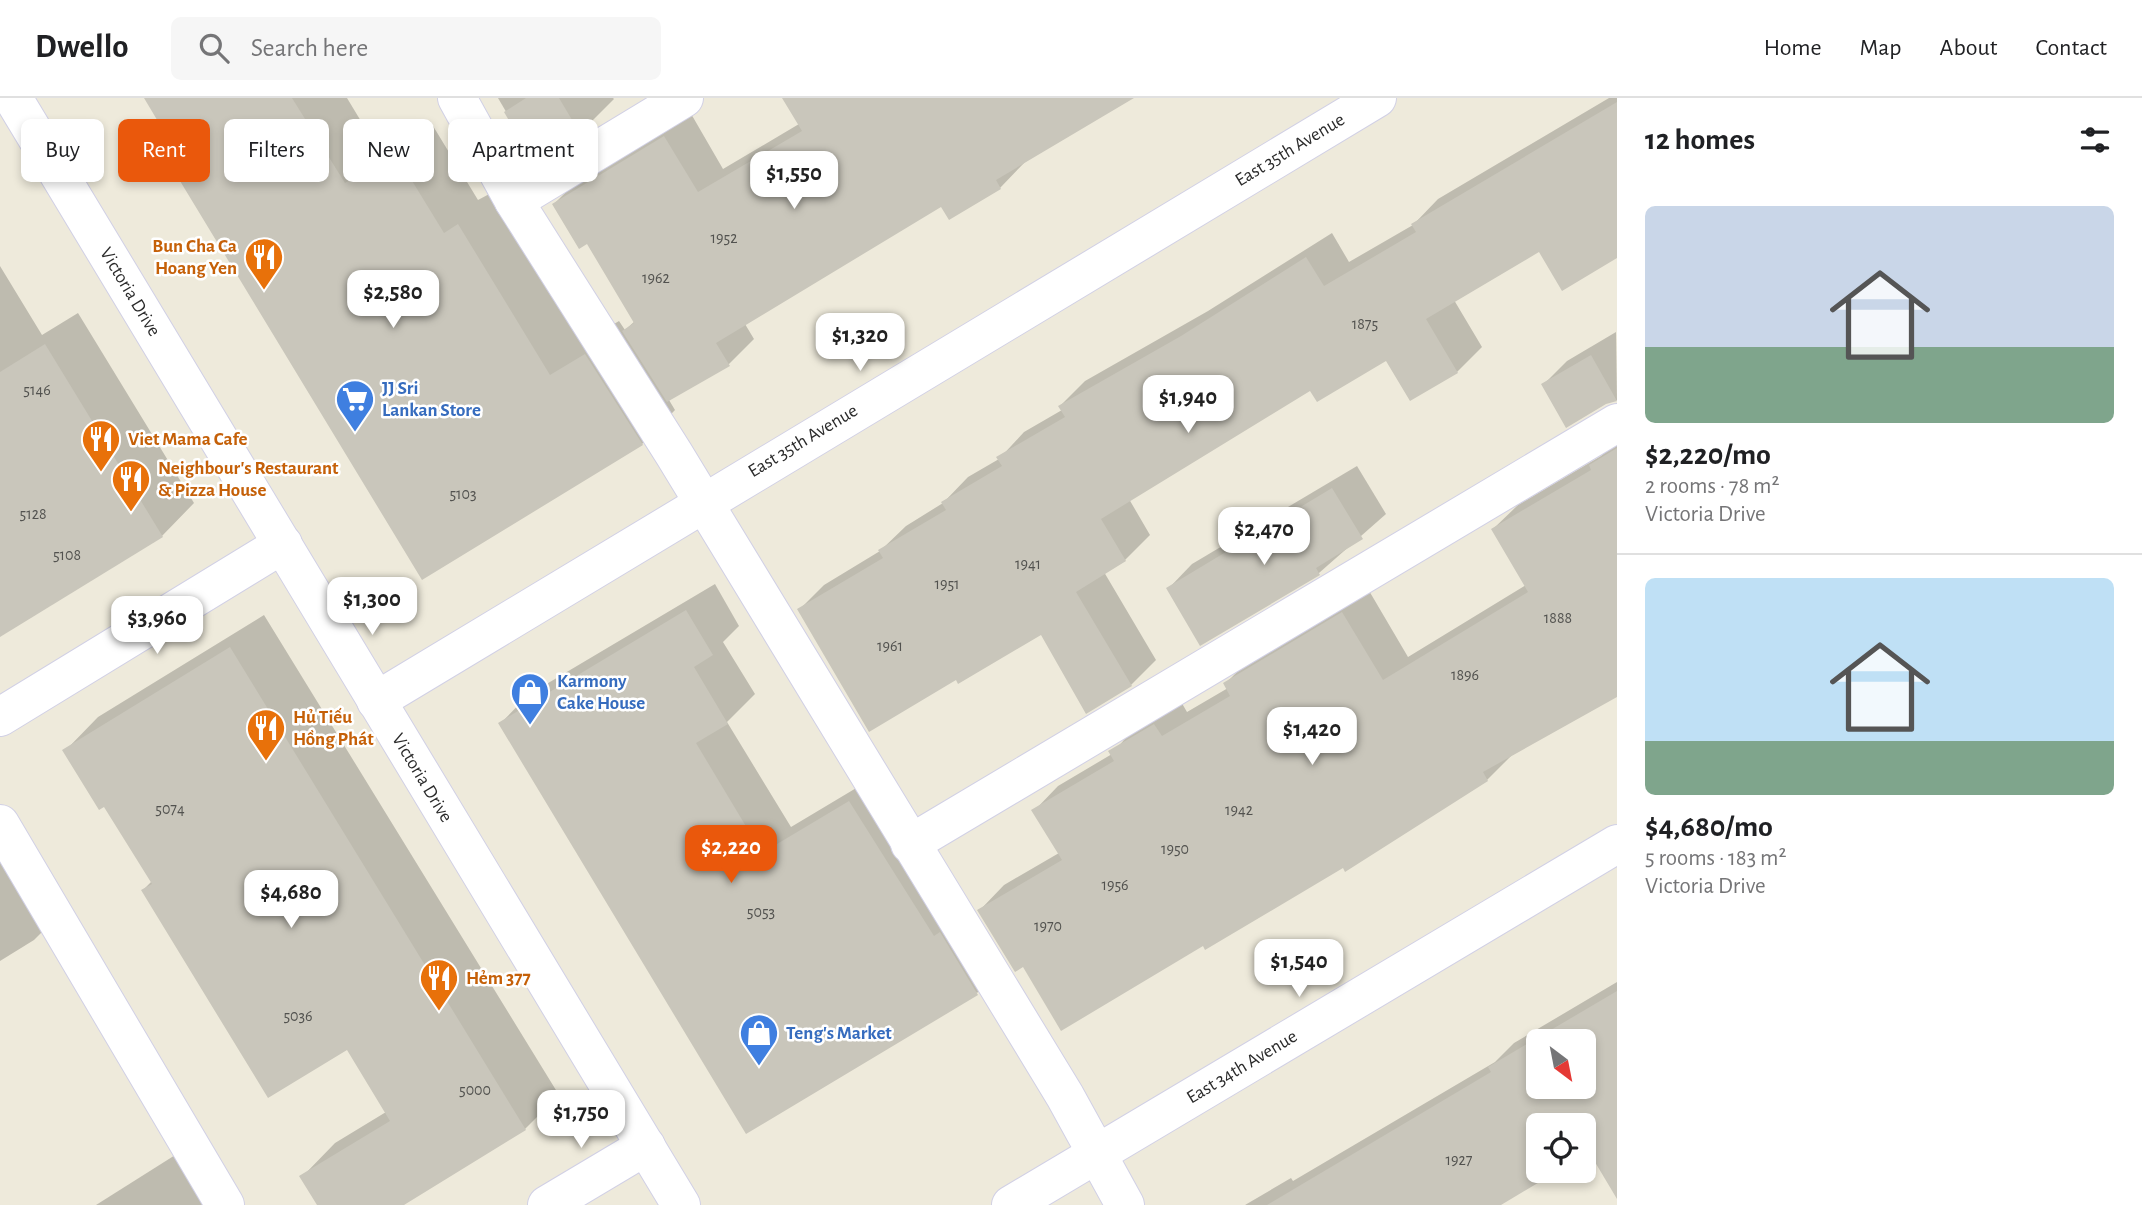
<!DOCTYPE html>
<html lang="en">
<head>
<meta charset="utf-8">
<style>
	:root { --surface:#fff; --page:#f6f6f6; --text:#202124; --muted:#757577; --line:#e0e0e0; --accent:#ea580c }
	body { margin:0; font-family:"Alegreya Sans",sans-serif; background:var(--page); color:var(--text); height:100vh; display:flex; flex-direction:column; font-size:26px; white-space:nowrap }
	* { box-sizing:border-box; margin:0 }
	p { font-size:23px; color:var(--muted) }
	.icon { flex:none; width:38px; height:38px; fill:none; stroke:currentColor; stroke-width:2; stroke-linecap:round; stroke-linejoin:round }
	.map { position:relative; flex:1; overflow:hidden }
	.drawer { display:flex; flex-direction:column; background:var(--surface); width:525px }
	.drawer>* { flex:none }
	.guide { position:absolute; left:21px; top:21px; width:665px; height:63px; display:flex; gap:14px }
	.needle { width:46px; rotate:148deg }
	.tools { position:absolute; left:1526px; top:931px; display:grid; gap:14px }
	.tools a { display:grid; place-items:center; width:70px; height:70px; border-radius:10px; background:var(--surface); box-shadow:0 4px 10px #0003; font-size:35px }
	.price { position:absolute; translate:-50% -60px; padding:0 16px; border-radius:14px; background:#fff; color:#222; font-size:23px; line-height:46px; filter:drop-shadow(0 2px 4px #0008) }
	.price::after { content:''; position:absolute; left:50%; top:42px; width:21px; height:16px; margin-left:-10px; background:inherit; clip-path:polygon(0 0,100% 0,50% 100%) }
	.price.active { background:var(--accent); color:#fff }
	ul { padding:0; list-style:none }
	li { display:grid; align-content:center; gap:14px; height:371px; padding:0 28px }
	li+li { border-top:2px solid var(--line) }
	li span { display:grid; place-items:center; height:217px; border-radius:10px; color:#555 }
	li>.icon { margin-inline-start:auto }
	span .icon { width:126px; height:126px; fill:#fffc; stroke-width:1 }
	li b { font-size:30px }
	h2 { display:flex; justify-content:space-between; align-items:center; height:84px; padding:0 28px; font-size:30px }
	.pill { padding:0 24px; border-radius:10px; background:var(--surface); box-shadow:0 4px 10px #0003; font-size:24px; line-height:63px }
	.pill.active { background:var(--accent); color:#fff }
	header { display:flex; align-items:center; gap:42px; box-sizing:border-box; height:98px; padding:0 35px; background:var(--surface); border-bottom:2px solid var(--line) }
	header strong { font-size:33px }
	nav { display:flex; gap:38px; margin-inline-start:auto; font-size:24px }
	.search { width:490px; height:63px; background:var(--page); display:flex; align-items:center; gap:18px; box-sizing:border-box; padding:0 24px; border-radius:10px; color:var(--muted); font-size:26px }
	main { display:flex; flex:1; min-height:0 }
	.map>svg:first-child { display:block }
	.shadow { fill:#0003; fill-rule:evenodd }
	.building { fill:#c9c6bb; fill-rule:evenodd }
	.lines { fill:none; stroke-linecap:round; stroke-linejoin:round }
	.minor-casing { stroke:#d1d0e5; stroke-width:40 }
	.minor { stroke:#fff; stroke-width:38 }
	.labels { text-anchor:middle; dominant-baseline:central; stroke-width:5; stroke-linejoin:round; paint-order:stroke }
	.number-label { font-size:16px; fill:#52524f }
	.street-label { font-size:19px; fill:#2b2b2b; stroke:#fff }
	.food-label { font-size:19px; font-weight:bold; fill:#c56008; stroke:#fff; text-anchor:start }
	.shop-label { font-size:19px; font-weight:bold; fill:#366cbe; stroke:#fff; text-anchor:start }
</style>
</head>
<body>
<header>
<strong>Dwello</strong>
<div class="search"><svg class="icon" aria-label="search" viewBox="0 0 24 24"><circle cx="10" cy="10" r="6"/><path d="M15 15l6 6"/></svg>Search here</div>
<nav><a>Home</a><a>Map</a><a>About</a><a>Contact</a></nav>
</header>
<main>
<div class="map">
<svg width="1617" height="1107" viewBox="0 0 1617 1107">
	<rect width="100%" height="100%" fill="#eeeadb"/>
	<g class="shadow">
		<path d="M146,0H347L379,53L430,23L478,102L493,94L584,244L619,223L625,232L635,223L588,143L554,106L579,81L690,14L723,71L799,26L784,0H1117L1025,64L1000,90L941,107L745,226L754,241L729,266L669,302L675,312L642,346L179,78L187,70Z"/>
		<path d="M498,0H613L614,1L580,35L535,63Z"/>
		<path d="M1609,0H1617V158L1539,151L1454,202L1482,249L1457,274L1387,261L1311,291L1129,401L1150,437L1125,462L1104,474L1156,562L1131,587L1041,535L956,580L799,512L824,487L880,453L906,428L943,405L968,379L999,361L1024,334L1062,312L1060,308L1085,283L1208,213L1332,135L1349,164L1413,127L1438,101Z"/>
		<path d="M0,168L42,237L78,215L194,405L162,438L0,523Z"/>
		<path d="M1616,234L1617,302L1605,305L1543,287L1567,263Z"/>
		<path d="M1617,342V595L1512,657L1487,682L1204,845L1023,867L980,812L1004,787L1059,755L1034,713L1058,688L1112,656L1135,629L1180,602L1187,614L1228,590L1225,586L1250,561L1368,491L1408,559L1526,487L1493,431L1518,407L1601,358Z"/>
		<path d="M1357,368L1386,416L1319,475L1168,491L1192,466Z"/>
		<path d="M715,486L739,528L723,544L755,596L727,624L791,729L878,677L1004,867L977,895L501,625L528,597Z"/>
		<path d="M264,517L559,997L525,1031L401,1107H319L302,1079L335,1045L386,1014L348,949L143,792L152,783L105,707L65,653L98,619Z"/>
		<path d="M0,738L58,818L34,842L0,863Z"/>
		<path d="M1617,884V1097L1590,1052L1584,1055V1027H1538V1073H1555L1498,1107H1245L1291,1080L1293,1083L1495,964L1514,945ZM1538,943H1584V989H1538Z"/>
		<path d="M180,1054L213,1107H96Z"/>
	</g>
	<g class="building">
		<path d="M144,0H292L345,85L395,55L444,135L458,126L550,277L585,256L643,347L422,482L177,78L187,72Z"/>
		<path d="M526,0H559L581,37L534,65L504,14Z"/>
		<path d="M782,0H1134L996,82L1001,91L949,122L941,109L716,245L730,268L667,304L622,233L634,225L587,146L579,151L552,106L664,38L698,94L802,33Z"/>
		<path d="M1617,4V160L1562,193L1539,154L1426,221L1458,275L1410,303L1386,263L1317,304L1310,293L1101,421L1126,463L1076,494L1132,588L1086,616L1041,537L958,586L956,582L869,634L797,511L883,460L878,452L946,412L941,404L1002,368L996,359L1065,319L1058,308L1181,238L1306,159L1324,188L1416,134L1411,126Z"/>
		<path d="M45,246L163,439L0,539V274Z"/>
		<path d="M1591,257L1617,303L1606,306L1566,330L1541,286Z"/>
		<path d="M1617,350V599L1483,674L1488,683L1345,774L1343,770L1205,852L1203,848L1061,933L1023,869L1015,874L977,812L1062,762L1031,712L1114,663L1108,653L1154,626L1162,638L1230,598L1223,585L1342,514L1383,582L1528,494L1491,431L1591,372L1589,367Z"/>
		<path d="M1332,390L1363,441L1316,470L1320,477L1200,548L1166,490Z"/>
		<path d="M686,512L713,557L694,569L728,626L696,645L762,755L849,703L934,838L940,834L978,897L746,1036L498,625Z"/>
		<path d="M230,549L526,1032L404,1107H317L299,1078L390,1023L347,952L268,1000L141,792L152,786L104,709L99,712L62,652Z"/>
		<path d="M1617,893V1101L1589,1054L1584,1057V1027H1538V1073H1558L1501,1107H1267L1491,974L1488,969ZM1538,943H1584V989H1538Z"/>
	</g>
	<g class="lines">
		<g class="minor-casing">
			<g id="minor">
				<path d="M13,0L681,1107"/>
				<path d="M457,0L514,103L674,356L1065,998L1125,1107"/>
				<path d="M514,103L684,0"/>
				<path d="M376,603L1377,0"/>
				<path d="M0,619L283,446"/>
				<path d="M0,726L225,1107"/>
				<path d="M910,746L1617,325"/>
				<path d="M547,1107L646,1048"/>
				<path d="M1011,1107L1617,746"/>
			</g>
		</g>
		<use href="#minor" class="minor"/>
	</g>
	<defs>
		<g id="restaurant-pin" transform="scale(2.0125)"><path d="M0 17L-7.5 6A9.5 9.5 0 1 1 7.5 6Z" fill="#e8710a" stroke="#fff"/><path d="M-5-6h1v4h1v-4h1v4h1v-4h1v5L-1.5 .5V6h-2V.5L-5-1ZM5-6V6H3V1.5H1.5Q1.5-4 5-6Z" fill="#fff"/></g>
		<g id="supermarket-pin" transform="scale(2.0125)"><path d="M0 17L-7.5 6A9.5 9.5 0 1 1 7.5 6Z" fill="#3f7fe0" stroke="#fff"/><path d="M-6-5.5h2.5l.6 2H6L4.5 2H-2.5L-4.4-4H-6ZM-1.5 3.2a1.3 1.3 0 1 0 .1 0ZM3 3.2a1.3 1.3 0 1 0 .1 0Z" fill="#fff"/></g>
		<g id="shop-pin" transform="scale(2.0125)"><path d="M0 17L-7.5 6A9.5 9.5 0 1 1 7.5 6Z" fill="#3f7fe0" stroke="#fff"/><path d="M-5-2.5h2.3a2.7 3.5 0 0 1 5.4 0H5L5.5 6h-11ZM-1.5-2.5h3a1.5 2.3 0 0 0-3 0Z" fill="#fff"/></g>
	</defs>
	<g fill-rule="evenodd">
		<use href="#restaurant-pin" x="264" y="159"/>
		<use href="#supermarket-pin" x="355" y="301"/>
		<use href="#restaurant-pin" x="101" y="341"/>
		<use href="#restaurant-pin" x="131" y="381"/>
		<use href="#shop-pin" x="530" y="594"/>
		<use href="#restaurant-pin" x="266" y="630"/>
		<use href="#restaurant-pin" x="439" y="880"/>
		<use href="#shop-pin" x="759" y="935"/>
	</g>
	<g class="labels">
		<g class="number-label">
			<text x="724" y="140">1952</text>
			<text x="656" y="180">1962</text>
			<text x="1365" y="226">1875</text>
			<text x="37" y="292">5146</text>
			<text x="463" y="396">5103</text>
			<text x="33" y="416">5128</text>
			<text x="67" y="457">5108</text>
			<text x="1028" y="466">1941</text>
			<text x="947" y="486">1951</text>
			<text x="1558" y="520">1888</text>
			<text x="890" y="548">1961</text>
			<text x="1465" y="577">1896</text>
			<text x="170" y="711">5074</text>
			<text x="1239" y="712">1942</text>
			<text x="1175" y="751">1950</text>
			<text x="1115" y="787">1956</text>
			<text x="761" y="814">5053</text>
			<text x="1048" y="828">1970</text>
			<text x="298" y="918">5036</text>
			<text x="475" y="992">5000</text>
			<text x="1459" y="1062">1927</text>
		</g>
		<g class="street-label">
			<text transform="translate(1290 52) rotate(-31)">East 35th Avenue</text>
			<text transform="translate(130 194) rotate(59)">Victoria Drive</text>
			<text transform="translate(803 343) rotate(-31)">East 35th Avenue</text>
			<text transform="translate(422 680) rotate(59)">Victoria Drive</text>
			<text transform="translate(1242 969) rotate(-31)">East 34th Avenue</text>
		</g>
		<g class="food-label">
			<text x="237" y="148" text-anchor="end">Bun Cha Ca<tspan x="237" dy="22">Hoang Yen</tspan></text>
			<text x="128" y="341">Viet Mama Cafe</text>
			<text x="158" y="370">Neighbour's Restaurant<tspan x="158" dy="22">&amp; Pizza House</tspan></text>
			<text x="293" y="619">Hủ Tiếu<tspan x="293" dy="22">Hồng Phát</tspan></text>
			<text x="466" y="880">Hẻm 377</text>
		</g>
		<g class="shop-label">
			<text x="382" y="290">JJ Sri<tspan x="382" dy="22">Lankan Store</tspan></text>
			<text x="557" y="583">Karmony<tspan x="557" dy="22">Cake House</tspan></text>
			<text x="786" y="935">Teng's Market</text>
		</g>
	</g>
</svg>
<div class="tools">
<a><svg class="needle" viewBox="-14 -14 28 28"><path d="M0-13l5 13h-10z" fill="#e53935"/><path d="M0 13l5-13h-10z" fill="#757577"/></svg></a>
<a><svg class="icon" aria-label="locate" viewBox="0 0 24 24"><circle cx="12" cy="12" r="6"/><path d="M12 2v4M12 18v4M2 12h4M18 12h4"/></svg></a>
</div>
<b class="price" style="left:794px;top:113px">$1,550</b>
<b class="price" style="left:393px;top:232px">$2,580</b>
<b class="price" style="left:860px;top:275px">$1,320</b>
<b class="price" style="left:1188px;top:337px">$1,940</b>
<b class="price" style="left:1264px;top:469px">$2,470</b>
<b class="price" style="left:372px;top:539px">$1,300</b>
<b class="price" style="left:157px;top:558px">$3,960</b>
<b class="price" style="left:1312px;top:669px">$1,420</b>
<b class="price active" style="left:731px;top:787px">$2,220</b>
<b class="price" style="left:291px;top:832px">$4,680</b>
<b class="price" style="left:1299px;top:901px">$1,540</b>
<b class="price" style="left:581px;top:1052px">$1,750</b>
<div class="guide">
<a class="pill">Buy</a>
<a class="pill active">Rent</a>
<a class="pill">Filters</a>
<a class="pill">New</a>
<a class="pill">Apartment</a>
</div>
</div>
<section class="drawer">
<h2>12 homes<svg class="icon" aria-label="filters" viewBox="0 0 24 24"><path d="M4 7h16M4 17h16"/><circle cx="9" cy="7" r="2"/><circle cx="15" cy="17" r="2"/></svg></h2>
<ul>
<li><span style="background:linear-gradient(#c9d6e8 65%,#7fa58c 0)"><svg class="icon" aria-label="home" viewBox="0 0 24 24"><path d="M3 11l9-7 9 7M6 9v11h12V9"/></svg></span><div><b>$2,220/mo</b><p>2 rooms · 78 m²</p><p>Victoria Drive</p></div></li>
<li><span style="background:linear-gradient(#bfe0f5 75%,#7fa58c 0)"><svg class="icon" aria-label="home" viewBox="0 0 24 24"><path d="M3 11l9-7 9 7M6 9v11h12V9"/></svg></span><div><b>$4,680/mo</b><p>5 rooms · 183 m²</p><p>Victoria Drive</p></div></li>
</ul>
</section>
</main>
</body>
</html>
